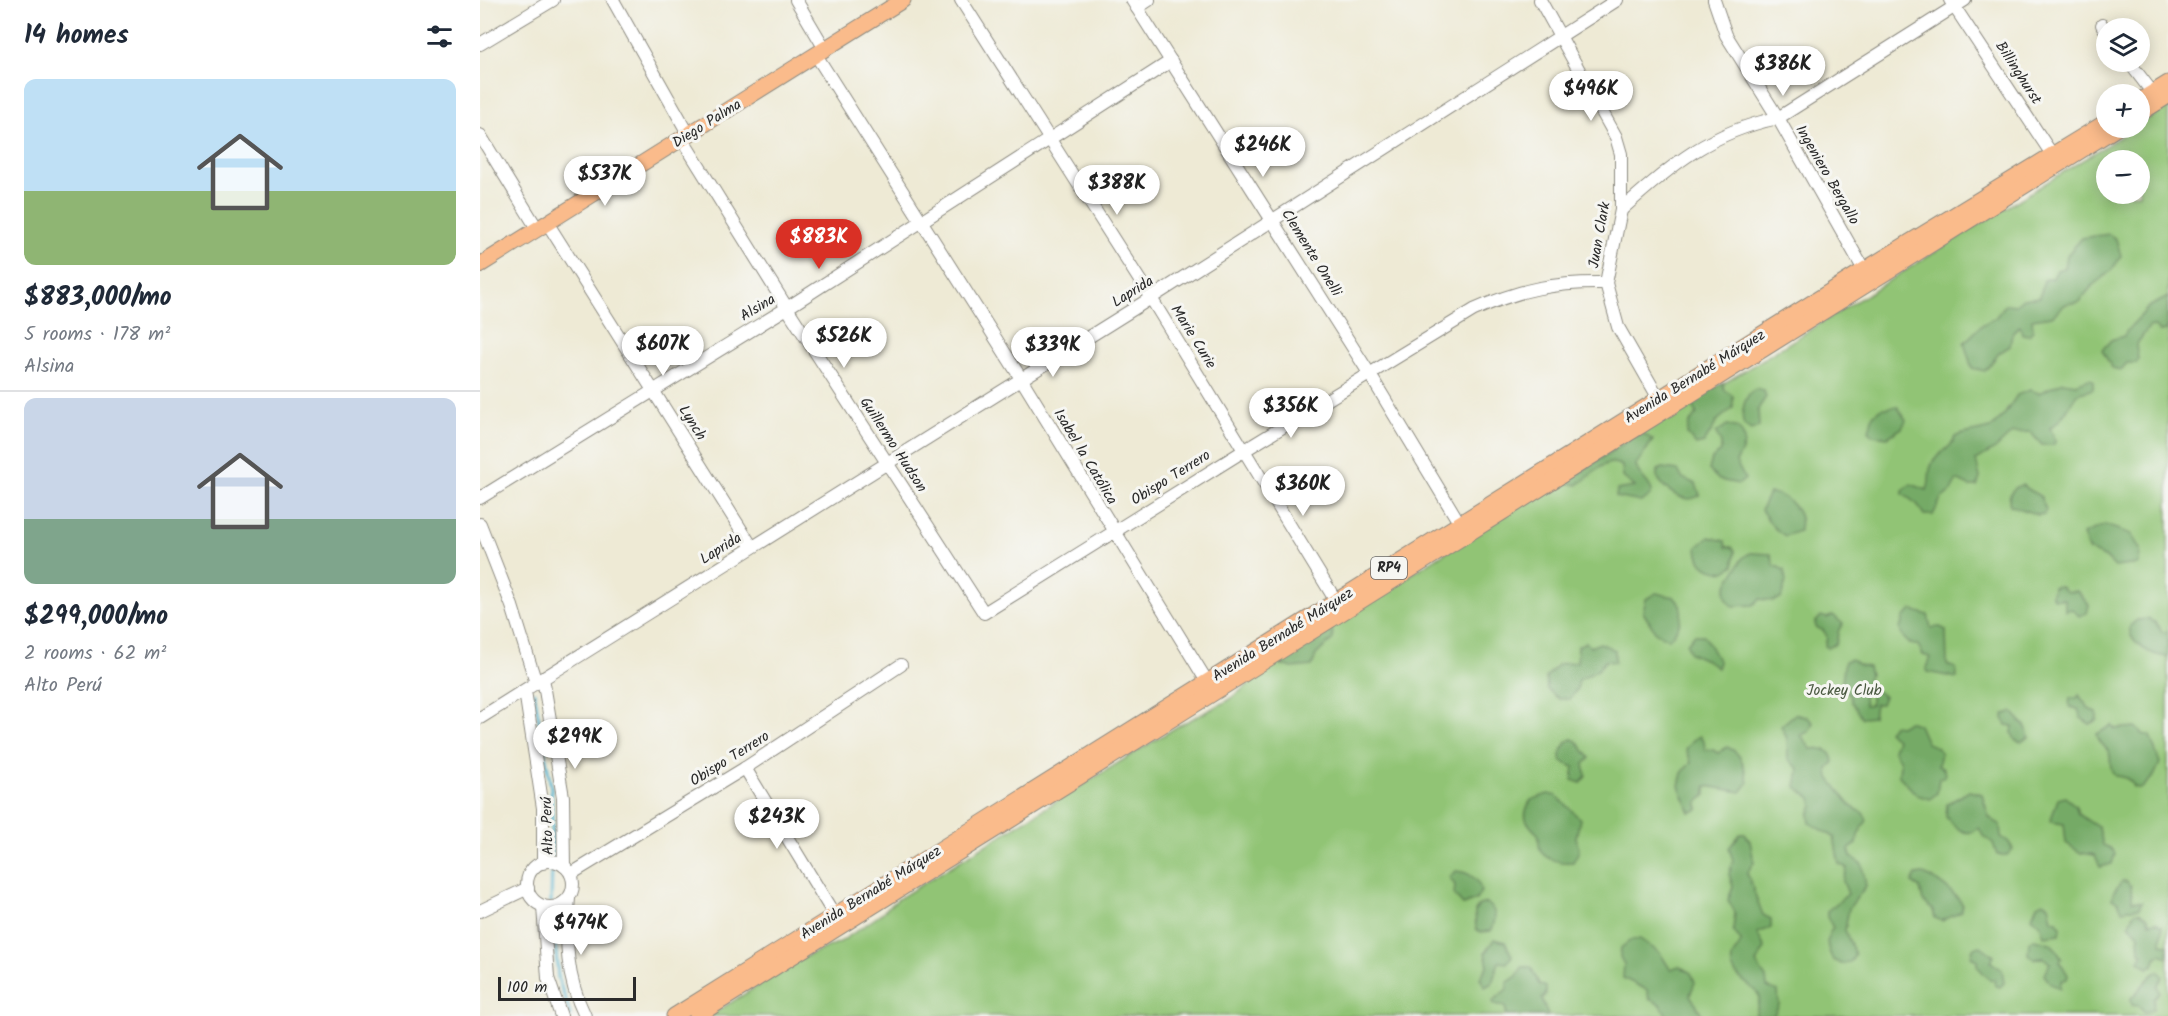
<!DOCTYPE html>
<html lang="en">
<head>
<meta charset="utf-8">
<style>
	:root { --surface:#fff; --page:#f2f2f3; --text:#1f2937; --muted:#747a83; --line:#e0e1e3; --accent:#d93025 }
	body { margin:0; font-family:Kalam,sans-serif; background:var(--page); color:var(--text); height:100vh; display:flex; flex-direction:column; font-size:22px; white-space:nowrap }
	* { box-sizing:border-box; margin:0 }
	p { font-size:20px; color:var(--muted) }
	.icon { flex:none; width:33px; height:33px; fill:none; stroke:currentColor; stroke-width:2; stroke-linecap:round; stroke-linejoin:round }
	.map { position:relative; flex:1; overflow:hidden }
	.side { display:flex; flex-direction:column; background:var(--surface); width:480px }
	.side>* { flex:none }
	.buttons { position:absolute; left:1616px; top:18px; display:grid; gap:12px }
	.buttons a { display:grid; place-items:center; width:54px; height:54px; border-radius:50%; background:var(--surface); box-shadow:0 3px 15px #0003; font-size:30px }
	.scale { position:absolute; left:18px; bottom:15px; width:138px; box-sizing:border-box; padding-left:6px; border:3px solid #2b2b2b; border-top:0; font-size:16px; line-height:21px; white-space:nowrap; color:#2b2b2b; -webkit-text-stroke:4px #f6f6f2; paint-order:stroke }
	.price { position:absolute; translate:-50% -51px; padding:0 14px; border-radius:21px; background:#fff; color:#222; font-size:20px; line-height:39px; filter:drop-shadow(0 2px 3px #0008) }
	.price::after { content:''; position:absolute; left:50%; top:36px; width:18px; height:14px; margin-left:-9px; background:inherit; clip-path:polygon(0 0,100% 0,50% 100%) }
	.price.active { background:var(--accent); color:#fff }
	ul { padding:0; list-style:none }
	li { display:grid; align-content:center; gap:12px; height:318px; padding:0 24px }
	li+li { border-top:2px solid var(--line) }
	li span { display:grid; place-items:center; height:186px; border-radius:12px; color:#555 }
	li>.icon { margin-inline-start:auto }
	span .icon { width:108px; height:108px; fill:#fffc; stroke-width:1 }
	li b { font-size:26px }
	h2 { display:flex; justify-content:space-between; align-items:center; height:72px; padding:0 24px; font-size:26px }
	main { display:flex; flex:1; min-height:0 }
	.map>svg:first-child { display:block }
	.green { fill:#91c475; stroke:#5e7850; stroke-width:1.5; fill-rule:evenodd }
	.forest { fill:#74aa66; stroke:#506a48; stroke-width:1.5 }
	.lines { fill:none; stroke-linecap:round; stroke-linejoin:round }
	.stream { stroke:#57b8d5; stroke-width:3 }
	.minor-casing { stroke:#8c8a80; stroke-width:14 }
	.major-casing { stroke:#8c8a80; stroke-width:17 }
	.minor { stroke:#fff; stroke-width:12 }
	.major { stroke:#fabb8b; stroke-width:15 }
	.labels { text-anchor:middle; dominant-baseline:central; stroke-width:6; stroke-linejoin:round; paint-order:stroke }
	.shield { fill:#f6f6f2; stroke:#686867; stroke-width:1.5 }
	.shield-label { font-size:14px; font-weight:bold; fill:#2b2b2b }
	.street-label { font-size:15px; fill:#2b2b2b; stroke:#f6f6f2 }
	.park-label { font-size:15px; fill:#4a5941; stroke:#f6f6f2 }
</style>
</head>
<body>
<main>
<section class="side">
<h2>14 homes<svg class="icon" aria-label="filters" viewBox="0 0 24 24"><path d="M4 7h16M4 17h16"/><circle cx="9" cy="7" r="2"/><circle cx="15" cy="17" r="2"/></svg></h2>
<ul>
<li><span style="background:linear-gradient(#bfe0f5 60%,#8fb573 0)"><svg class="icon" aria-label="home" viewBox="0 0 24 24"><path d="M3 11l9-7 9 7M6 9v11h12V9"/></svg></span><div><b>$883,000/mo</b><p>5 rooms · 178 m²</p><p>Alsina</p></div></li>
<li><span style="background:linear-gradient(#c9d6e8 65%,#7fa58c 0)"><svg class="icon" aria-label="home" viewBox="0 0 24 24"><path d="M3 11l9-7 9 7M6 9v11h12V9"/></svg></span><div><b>$299,000/mo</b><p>2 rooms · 62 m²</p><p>Alto Perú</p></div></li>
</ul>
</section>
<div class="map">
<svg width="1688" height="1016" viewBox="0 0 1688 1016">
	<rect width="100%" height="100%" fill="#f6f6f2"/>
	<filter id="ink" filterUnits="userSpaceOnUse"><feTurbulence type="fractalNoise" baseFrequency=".0167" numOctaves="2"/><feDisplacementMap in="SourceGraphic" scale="12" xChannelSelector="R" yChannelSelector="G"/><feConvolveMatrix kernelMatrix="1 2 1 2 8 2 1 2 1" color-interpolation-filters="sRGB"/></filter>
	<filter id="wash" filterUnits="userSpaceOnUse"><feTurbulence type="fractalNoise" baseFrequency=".008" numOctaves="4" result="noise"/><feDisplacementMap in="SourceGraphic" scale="24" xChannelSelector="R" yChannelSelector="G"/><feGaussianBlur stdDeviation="1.35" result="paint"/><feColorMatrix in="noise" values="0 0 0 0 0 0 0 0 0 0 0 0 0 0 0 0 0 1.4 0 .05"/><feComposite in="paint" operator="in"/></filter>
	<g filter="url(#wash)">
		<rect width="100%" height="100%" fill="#eeead5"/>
		<path class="green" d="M1688,107V1016H229L324,957L360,942L397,917L418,899L698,726L749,700L801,658L1137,442L1190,417L1654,128H1659V124ZM1626,160H1659V194H1626Z"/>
		<g class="forest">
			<path d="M1629,234L1636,239L1641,256L1631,271L1613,285L1599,302L1586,304L1572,316L1552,319L1553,330L1549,335L1542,334L1540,326C1530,331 1532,336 1530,346L1519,353L1505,371L1492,368L1484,343L1503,324L1515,318L1526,304L1536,305L1543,299L1560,297L1564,280L1573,278L1577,270L1585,268L1587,255L1602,238Z"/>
			<path d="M1688,297L1687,330L1679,332L1674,326L1669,327L1656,345L1658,359L1656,363H1647L1641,370L1632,368L1622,350L1631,340L1644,336C1647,327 1661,318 1668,307Z"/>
			<path d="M1609,379L1613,380V389L1597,394C1587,408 1584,419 1570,428L1576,441L1573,445H1562L1550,432L1532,433L1515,449L1496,460L1500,478L1497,486H1489L1477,480L1471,491L1461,499L1453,515H1444L1437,504L1423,494V490L1431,484L1447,490C1451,481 1447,471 1453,462C1459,451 1471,450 1475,437L1479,435L1511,428L1524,415L1537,395L1550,390L1559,393L1583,382L1596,384Z"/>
			<path d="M1243,383L1244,389L1253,396V408L1238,420L1224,443L1216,445L1207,434L1209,423L1217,414L1209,400Z"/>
			<path d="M1276,389L1284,391L1286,397L1278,409L1279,427L1271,430L1264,425C1260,414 1264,394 1276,389Z"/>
			<path d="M1417,406L1426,420L1422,428L1408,437L1392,435L1389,431L1393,415L1400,409Z"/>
			<path d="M1247,425L1258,428C1269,439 1263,450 1256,462L1265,479L1259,484L1239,480L1229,470L1232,459L1241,451V443L1236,433Z"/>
			<path d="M1161,432L1173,440L1156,465C1157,476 1169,480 1172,491L1170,496L1161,502L1136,497L1137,490L1155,487L1143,477L1142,466C1124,455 1111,478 1097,485L1085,482Z"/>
			<path d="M1182,468L1198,470L1202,478L1216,484L1220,495C1205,506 1185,490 1177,477V471Z"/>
			<path d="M1542,485L1561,497L1566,510L1564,514L1558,515L1530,505C1527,496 1533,486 1542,485Z"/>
			<path d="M1289,493C1306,493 1326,513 1319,531L1305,536L1294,528L1281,510Z"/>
			<path d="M1625,525L1651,534L1660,549L1659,564L1635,567L1626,558L1608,550L1603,534Z"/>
			<path d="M1229,537L1245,541L1246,547H1252L1255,550L1254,565L1245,572C1228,570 1218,566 1217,547Z"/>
			<path d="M1271,553L1291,554L1294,565L1304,570L1306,581L1301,599L1293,601L1280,599L1273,605L1253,606C1239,595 1247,583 1255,571C1260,563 1261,556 1271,553Z"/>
			<path d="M1580,586L1587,592L1597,591L1609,605L1607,613L1599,616L1592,609L1585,611V599H1574L1572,596L1573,587Z"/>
			<path d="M1176,593L1194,597C1208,609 1200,628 1189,639L1176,633L1163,612L1166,599Z"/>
			<path d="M1432,610L1448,615L1451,628L1460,627L1466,630L1467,665L1476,668L1477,678L1448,672L1446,668L1450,657L1443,655L1438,645C1429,646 1422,638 1420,629L1424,617Z"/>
			<path d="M1353,615L1363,624L1359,629L1356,644L1348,648L1345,646L1347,637L1344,631L1336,627L1335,623L1341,616L1347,618Z"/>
			<path d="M1667,619L1675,622L1683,633L1688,631V657C1673,656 1647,644 1650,626L1657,620Z"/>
			<path d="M852,627L853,639L836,655L832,666L812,668L800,664L797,660Z"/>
			<path d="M1214,635H1224L1239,662L1237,668L1226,660L1210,653L1207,644Z"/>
			<path d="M1106,642L1110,647L1120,643L1135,650V662L1125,661L1118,670L1099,680L1097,689L1090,699H1079L1067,689L1066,677L1079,664L1097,662L1098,646Z"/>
			<path d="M1371,659L1379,665L1388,667L1390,675L1383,690L1385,705H1391V696L1395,690L1404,696L1401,704H1395L1393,717L1382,718L1371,702L1370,694L1361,688L1365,661Z"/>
			<path d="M1599,695L1609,709L1617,713V720L1610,724L1601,718L1598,709L1589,707L1590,698H1597Z"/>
			<path d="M1532,712L1546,727L1549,737L1541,742L1535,740L1532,733L1533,726L1526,725L1523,718L1524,714Z"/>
			<path d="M1315,714L1327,717L1333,723L1329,732L1321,735L1331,749C1342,747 1351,750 1354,762L1348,769L1349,778L1371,806L1383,813L1387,820L1378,835L1377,844L1369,849L1371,857L1382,864L1386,886L1369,908L1365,930L1375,955L1370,963L1361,964L1353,960C1347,948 1344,939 1353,928L1347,916V911L1368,894L1363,881L1367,868L1359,864L1354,837L1330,823L1329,814L1333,806L1331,798L1316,787L1319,769L1308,759L1307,739L1301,726Z"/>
			<path d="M1428,721L1439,725L1447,743L1457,747L1461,753L1458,766L1464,769L1465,776L1459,778L1457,793L1450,799L1437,795L1419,776L1420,762L1413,749L1417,740L1408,731L1413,725L1420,726Z"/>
			<path d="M1632,725L1635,729L1655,727L1663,734L1670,736L1680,763L1674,776L1661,789L1654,787C1651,779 1643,776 1635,776C1629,768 1631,764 1630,756C1629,747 1618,744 1617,734Z"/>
			<path d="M1220,736L1224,741L1225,750H1233L1238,753L1247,747C1264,754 1264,768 1268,783L1261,792L1226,786V795L1218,802V810L1210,812L1199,786L1202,773L1211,762L1206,749L1213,740Z"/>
			<path d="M1092,739L1097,741L1110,758L1104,764L1106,776L1101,783L1092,780L1094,767L1082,762C1079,754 1084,741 1092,739Z"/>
			<path d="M1489,791L1502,794L1509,817L1520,825L1521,837L1528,841L1533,849L1527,855H1517L1513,843L1503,836L1499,828C1486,839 1476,828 1466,817L1467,804Z"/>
			<path d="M1068,794L1077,796L1100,819L1096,837L1099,851L1093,862C1083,863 1064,861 1060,849C1058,844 1060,839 1058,834C1045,822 1041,816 1051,800Z"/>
			<path d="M1585,797L1596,806L1598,814L1619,828L1623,845L1630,848L1635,853L1632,864L1620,867L1615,855L1601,853L1586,843L1584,824L1570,822L1578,799Z"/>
			<path d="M1260,834H1265L1270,841L1274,862L1267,873L1283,915L1291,919V928L1277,933L1285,948L1276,963L1286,978L1287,987L1298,991L1299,1005L1293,1016H1275L1280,997C1272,983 1248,977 1252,958C1254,951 1260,948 1261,941L1253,930L1255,912L1248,900L1253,887L1249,874L1253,861L1249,848Z"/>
			<path d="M976,871C988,872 999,878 1001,891L996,900L983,905L974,895L975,885L969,877Z"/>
			<path d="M1443,874C1456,878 1476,894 1483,905L1481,912L1462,921L1455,918L1453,910L1443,901L1440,888L1432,883L1436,875Z"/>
			<path d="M1642,881H1646L1651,886L1652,901L1662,902L1659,908L1642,910L1638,902L1632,899L1634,891Z"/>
			<path d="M1563,902L1569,905L1572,920L1577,921L1581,927L1580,934L1564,936L1560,924L1552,917L1557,905Z"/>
			<path d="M1007,903C1017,910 1016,921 1011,931L1001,932L996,929L995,911L999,905Z"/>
			<path d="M1659,912L1668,918L1669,923L1676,922L1682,926L1681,944L1688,945V957L1680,954L1676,958L1674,965L1668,968L1659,961L1663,954L1660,952L1659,935L1649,924L1654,913Z"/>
			<path d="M1014,939L1025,942L1032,956L1027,963L1019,962L1012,983L1005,987L1000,978L1008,965L1005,953Z"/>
			<path d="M1160,939L1180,953L1190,969L1199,966L1211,973L1215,982L1210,995L1223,1016H1187L1181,1005L1169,999L1167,990L1143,978L1144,964L1140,957L1141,948L1151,940Z"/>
			<path d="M1554,939C1575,943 1571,943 1582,958L1580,962L1588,975L1587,979L1581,981L1580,988L1571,984L1564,975L1570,963L1563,958L1554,959L1548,954L1549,943Z"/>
			<path d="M1501,946L1514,956L1511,962L1522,970L1524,983L1520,987L1516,986L1515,980L1509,979L1497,966V960L1491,957L1493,948Z"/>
			<path d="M1042,967H1051L1059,984L1066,987V994L1062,999L1068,1016H1027L1025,1006L1014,1004L1013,1001L1027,989V983L1037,976Z"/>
			<path d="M1679,971L1683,977L1677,986L1680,992L1674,998L1673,1010L1665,1012L1659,1006L1652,1005L1651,998C1661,990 1666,977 1679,971Z"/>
		</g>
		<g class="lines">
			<g class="stream">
				<path d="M54,692L71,787L73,858"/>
				<path d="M71,902L72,867"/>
				<path d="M73,912L78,978L91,1016"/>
			</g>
		</g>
	</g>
	<g filter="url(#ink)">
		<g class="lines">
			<g class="minor-casing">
				<g id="minor">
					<path d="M133,0L209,135"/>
					<path d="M316,0L345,49"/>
					<path d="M481,0L671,298L856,601"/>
					<path d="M652,0L889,373L980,524"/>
					<path d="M1060,0L1136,137L1141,154V210L1126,283L1138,327L1182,404"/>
					<path d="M1234,0L1246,35L1298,118L1384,270"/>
					<path d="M1470,0L1577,162"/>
					<path d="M657,8L669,0"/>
					<path d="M1622,25L1626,31"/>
					<path d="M0,44L73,0"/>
					<path d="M336,55L542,380L731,688"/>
					<path d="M1649,62L1672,92"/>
					<path d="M0,135L58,230"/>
					<path d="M202,139L307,308L504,613L765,450L994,310C1041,289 1075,282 1126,283"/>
					<path d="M1141,210C1191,165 1230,132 1298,118L1485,0"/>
					<path d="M68,224L272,547"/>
					<path d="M0,498L307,308L691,61"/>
					<path d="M0,524L32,606L56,683"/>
					<path d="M63,678L83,797L84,866"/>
					<path d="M45,691L63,808V863"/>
					<path d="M0,718L671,298L1137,0"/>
					<path d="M265,768L358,921"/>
					<circle cx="70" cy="884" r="23"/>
					<path d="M91,874L265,768L421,665"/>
					<path d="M89,898C85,941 86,977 105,1016"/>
					<path d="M63,906L68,978L81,1016"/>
					<path d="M0,911L48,888"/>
				</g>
			</g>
			<g class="major-casing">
				<g id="major">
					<path d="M1659,101L1688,83"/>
					<path d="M1659,114L1688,96"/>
					<path d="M0,265L423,0"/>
					<path d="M194,1016L1384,270L1626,122"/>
					<path d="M217,1016L1637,128"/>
				</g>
			</g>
			<use href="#minor" class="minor"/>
			<use href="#major" class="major"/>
		</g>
	</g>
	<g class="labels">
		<rect class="shield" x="891" y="557" width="36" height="22" rx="4.5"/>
		<g class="shield-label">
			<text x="909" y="568">RP4</text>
		</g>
		<g class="street-label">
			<text transform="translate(1538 73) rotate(57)">Billinghurst</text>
			<text transform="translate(227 124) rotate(-32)">Diego Palma</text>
			<text transform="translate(1347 175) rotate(60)">Ingeniero Bergallo</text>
			<text transform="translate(1120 235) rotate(-80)">Juan Clark</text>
			<text transform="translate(831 253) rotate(58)">Clemente Onelli</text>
			<text transform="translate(653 292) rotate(-32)">Laprida</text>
			<text transform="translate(278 308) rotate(-31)">Alsina</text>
			<text transform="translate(713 337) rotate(58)">Marie Curie</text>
			<text transform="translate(1215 377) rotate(-32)">Avenida Bernabé Márquez</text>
			<text transform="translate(212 423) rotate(58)">Lynch</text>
			<text transform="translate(413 445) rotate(57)">Guillermo Hudson</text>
			<text transform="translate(605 457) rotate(59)">Isabel la Católica</text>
			<text transform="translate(691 478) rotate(-32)">Obispo Terrero</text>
			<text transform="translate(241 549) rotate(-32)">Laprida</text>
			<text transform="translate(803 635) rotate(-32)">Avenida Bernabé Márquez</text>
			<text transform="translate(250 759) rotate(-32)">Obispo Terrero</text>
			<text transform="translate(68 826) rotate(-92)">Alto Perú</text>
			<text transform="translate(391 893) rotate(-32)">Avenida Bernabé Márquez</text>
		</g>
		<g class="park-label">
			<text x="1364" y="691">Jockey Club</text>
		</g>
	</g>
</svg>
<div class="buttons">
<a><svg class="icon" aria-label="layers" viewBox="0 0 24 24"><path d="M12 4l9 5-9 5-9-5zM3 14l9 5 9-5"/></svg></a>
<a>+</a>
<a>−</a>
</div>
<div class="scale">100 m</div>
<b class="price" style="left:1303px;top:97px">$386K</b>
<b class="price" style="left:1111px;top:122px">$496K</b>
<b class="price" style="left:783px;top:178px">$246K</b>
<b class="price" style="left:125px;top:207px">$537K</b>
<b class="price" style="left:637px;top:216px">$388K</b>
<b class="price active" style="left:339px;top:270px">$883K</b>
<b class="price" style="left:364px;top:369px">$526K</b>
<b class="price" style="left:183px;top:377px">$607K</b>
<b class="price" style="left:573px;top:378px">$339K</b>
<b class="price" style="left:811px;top:439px">$356K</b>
<b class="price" style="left:823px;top:517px">$360K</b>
<b class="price" style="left:95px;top:770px">$299K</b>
<b class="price" style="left:297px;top:850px">$243K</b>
<b class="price" style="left:101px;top:956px">$474K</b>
</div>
</main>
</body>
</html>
